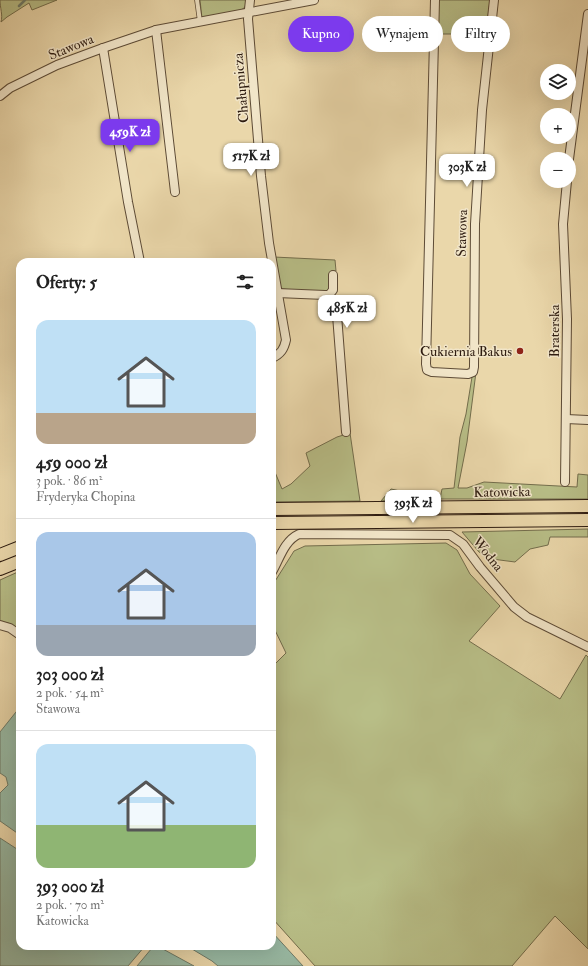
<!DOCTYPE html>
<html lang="pl">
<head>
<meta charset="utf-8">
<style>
	:root { --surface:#fff; --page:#f6f6f6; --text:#222; --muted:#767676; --line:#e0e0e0; --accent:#7c3aed }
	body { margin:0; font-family:"IM FELL Double Pica",serif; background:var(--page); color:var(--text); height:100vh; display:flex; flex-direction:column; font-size:15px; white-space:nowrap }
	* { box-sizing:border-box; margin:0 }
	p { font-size:13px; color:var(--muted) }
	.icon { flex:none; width:22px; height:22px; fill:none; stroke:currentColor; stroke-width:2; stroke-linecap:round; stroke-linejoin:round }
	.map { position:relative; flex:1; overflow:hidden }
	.drawer { position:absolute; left:16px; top:258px; width:260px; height:692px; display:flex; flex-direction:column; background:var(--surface); border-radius:12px; box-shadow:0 4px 16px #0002 }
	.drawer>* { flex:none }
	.banner { position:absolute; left:288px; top:16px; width:240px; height:36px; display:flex; gap:8px }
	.buttons { position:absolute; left:540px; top:64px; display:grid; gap:8px }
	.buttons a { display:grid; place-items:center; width:36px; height:36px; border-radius:50%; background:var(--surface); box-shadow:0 4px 16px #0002; font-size:20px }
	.price { position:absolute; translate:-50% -34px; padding:0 9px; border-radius:8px; background:#fff; color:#222; font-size:13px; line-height:26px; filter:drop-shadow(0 1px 2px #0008) }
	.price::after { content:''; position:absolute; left:50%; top:24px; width:12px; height:9px; margin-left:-6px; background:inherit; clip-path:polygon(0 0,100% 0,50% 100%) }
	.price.on { background:var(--accent); color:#fff }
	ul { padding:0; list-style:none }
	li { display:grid; align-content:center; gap:8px; height:212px; padding:0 20px }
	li+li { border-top:1px solid var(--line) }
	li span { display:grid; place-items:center; height:124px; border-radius:12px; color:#555 }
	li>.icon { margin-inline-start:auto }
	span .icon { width:72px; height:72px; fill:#fffc; stroke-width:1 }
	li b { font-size:17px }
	h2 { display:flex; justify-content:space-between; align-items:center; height:48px; padding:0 20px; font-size:17px }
	.tag { padding:0 14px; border-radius:18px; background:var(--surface); box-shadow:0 4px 16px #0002; font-size:14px; line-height:36px }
	.tag.on { background:var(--accent); color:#fff }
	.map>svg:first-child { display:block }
	.green { fill:#b8be87; stroke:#736d4c }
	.water { fill:#98baa5; stroke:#6e7b69 }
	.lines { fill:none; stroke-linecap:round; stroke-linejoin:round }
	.stream { stroke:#6e7b69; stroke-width:2.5 }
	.service-casing { stroke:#5d4b36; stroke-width:5.5 }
	.minor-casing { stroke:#5d4b36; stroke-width:10 }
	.primary-casing { stroke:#2e1c10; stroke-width:14 }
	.service { stroke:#f1e5c8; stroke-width:4 }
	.minor { stroke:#f1e5c8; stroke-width:8 }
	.primary { stroke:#ead7aa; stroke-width:12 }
	.poi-dot { fill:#8f2418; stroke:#f1e5c8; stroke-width:1.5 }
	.labels { text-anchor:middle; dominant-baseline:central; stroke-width:3; stroke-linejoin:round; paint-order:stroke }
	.street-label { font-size:14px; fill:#2e1c10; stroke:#f1e5c8 }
	.poi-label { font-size:14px; fill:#2e1c10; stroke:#f1e5c8; text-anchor:end }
</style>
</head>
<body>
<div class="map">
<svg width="588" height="966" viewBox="0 0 588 966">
	<rect width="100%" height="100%" fill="#ead7aa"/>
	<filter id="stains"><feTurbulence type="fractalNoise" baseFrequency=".005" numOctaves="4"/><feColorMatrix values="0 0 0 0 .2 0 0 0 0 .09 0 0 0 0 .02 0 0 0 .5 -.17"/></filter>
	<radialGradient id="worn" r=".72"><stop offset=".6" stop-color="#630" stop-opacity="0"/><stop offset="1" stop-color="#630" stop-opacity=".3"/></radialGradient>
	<g class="green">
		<path d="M0,0H57L32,10L29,3L7,17L1,22C3,15 0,8 0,0Z"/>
		<path d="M200,0H247L245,7L239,12L202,18Z"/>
		<path d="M438,0H490L486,34H437Z"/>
		<path d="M274,257L335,260L336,271L331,272L330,290L324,293L282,289L278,283Z"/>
		<path d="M476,372L467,442L458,488H467L484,482L577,487L578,474L588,475V499H440L442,489L454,488L460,437L466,414L472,377Z"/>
		<path d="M350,433L360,501L272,502V465L282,489L291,484L310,466L306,453L337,437Z"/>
		<path d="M391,489L400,491L405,500L381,501Z"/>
		<path d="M588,529V537H550L548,545L530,549L515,562L492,559L479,552L462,532Z"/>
		<path d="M446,543L457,550L470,574L500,606L469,641L560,699L586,655L588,657V949L555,916L512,966H315L272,918V667L286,653L272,624V586L294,551L305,546Z"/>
		<path d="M20,571V631L8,623L0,622V580Z"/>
	</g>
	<g class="water">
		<path d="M20,707V835L0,821V793L8,785L6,777L0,773V732Z"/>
		<path d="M0,838L20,851V946H145L128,966H0Z"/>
		<path d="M272,932L303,966H218L212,961L187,946H272Z"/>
		<path d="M152,948H161L194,966H137Z"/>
	</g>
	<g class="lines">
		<path class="stream" d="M19,6L25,0"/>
		<g class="service-casing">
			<path id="service" d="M197,0L200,22"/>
		</g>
		<g class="minor-casing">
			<g id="minor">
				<path d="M250,0L248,19L261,176L269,243L286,340C284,349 281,354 272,358"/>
				<path d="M435,0L426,364L427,370L432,372L468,374L473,372L474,367L475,224L482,110L494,0"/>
				<path d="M156,30L175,192"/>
				<path d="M103,48L128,202L140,262"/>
				<path d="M0,96L10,88L57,65L103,48L156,30L314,0"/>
				<path d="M569,159L588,14"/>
				<path d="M277,293L325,295C334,300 335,306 337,315L346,432"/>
				<path d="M325,295H329L333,290V275"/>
				<path d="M566,419L588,420"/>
				<path d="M565,482L567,319L563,224L567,181"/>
				<path d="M272,572C280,558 284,541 299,534L450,535L463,544L480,567L514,607L527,617L588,647"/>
				<path d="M0,625L10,628L20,635"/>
			</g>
		</g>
		<g class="primary-casing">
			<g id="primary">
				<path d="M272,509L588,506"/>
				<path d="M272,523L588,520"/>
				<path d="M0,555L20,547"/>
				<path d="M0,569L20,561"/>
			</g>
		</g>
		<use href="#service" class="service"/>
		<use href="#minor" class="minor"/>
		<use href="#primary" class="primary"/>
	</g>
	<circle class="poi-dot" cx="520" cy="351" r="4"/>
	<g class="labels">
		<g class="street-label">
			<text transform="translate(71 47) rotate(-22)">Stawowa</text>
			<text transform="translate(241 88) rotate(-95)">Chałupnicza</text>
			<text transform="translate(462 233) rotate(-88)">Stawowa</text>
			<text transform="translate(554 331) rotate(-90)">Braterska</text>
			<text transform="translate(502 492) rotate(-1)">Katowicka</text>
			<text transform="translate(488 554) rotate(51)">Wodna</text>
		</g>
		<g class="poi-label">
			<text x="512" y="351">Cukiernia Bakus</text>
		</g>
	</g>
	<rect width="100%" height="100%" filter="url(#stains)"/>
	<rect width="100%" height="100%" fill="url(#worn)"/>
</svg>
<div class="buttons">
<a><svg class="icon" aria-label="layers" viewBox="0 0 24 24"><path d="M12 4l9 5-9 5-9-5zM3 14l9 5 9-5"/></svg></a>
<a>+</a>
<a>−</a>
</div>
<b class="price on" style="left:130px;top:153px">459K zł</b>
<b class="price" style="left:251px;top:177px">517K zł</b>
<b class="price" style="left:467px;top:188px">303K zł</b>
<b class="price" style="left:347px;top:329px">485K zł</b>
<b class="price" style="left:413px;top:524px">393K zł</b>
<div class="banner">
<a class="tag on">Kupno</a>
<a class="tag">Wynajem</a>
<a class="tag">Filtry</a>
</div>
<section class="drawer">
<h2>Oferty: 5<svg class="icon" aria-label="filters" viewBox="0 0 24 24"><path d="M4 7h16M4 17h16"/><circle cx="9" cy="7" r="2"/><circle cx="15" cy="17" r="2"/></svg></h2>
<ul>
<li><span style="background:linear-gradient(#bfe0f5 75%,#b9a48a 0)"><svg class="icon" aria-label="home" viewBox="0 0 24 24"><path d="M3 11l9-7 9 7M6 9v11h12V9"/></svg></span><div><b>459 000 zł</b><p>3 pok. · 86 m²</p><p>Fryderyka Chopina</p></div></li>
<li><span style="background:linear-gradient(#a9c7e8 75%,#9aa5b1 0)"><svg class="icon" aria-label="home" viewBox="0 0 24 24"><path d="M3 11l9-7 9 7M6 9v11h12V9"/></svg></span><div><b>303 000 zł</b><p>2 pok. · 54 m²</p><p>Stawowa</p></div></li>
<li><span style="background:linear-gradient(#bfe0f5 65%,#8fb573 0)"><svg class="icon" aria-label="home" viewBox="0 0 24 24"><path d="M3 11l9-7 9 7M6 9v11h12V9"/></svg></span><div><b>393 000 zł</b><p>2 pok. · 70 m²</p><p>Katowicka</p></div></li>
</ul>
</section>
</div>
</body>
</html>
